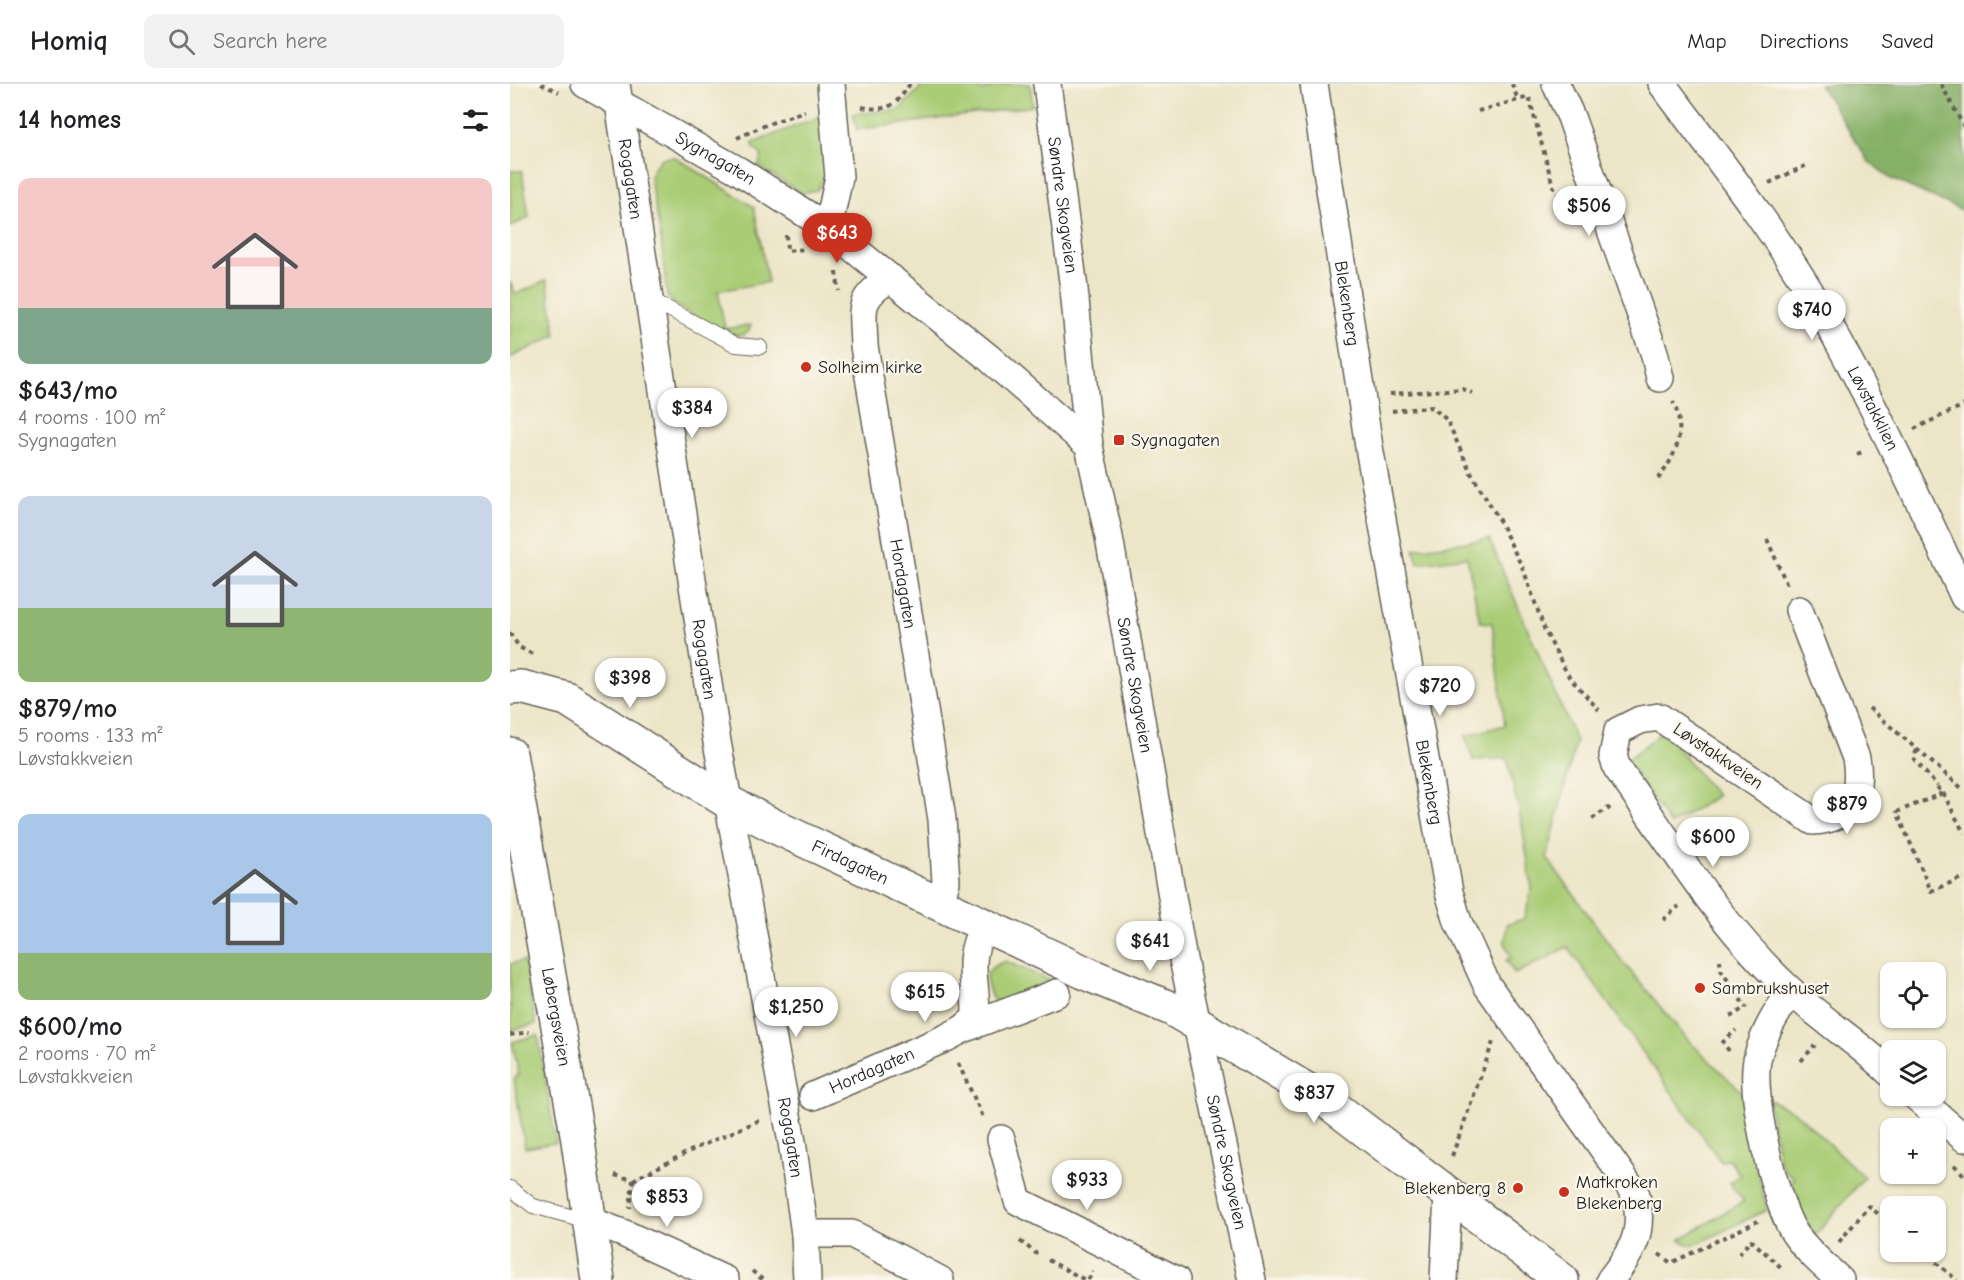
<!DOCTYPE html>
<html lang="en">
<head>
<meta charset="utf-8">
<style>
	:root { --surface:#fff; --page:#f2f2f2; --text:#202124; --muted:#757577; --line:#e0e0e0; --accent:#c8321e }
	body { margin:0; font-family:"Comic Neue",sans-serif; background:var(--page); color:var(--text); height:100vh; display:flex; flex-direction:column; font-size:22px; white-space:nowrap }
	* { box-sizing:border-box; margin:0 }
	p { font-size:20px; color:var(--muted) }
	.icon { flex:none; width:33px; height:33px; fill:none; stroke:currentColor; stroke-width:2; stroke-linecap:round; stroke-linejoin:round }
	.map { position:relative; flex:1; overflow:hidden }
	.sheet { display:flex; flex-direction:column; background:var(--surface); width:510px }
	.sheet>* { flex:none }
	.fabs { position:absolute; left:1370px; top:878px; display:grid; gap:12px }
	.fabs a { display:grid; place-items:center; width:66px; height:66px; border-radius:12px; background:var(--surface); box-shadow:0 2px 4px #0004; font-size:30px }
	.price { position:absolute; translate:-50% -51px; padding:0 14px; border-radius:21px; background:#fff; color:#222; font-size:20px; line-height:39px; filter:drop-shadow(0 2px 3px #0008) }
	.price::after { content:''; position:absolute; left:50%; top:36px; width:18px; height:14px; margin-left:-9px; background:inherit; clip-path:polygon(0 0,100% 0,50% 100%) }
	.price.on { background:var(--accent); color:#fff }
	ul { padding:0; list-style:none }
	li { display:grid; align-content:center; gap:12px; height:318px; padding:0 18px }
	li span { display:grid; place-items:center; height:186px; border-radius:12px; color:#555 }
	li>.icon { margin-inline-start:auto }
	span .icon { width:108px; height:108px; fill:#fffc; stroke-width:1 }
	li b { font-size:26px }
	h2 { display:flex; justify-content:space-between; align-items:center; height:72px; padding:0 18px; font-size:26px }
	header { display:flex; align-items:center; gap:36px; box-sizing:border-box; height:84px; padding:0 30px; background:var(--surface); border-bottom:2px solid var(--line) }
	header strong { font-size:28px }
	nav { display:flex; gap:33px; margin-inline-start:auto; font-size:21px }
	.search { width:420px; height:54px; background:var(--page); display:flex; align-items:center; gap:15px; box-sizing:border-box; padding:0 21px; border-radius:12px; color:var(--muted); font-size:22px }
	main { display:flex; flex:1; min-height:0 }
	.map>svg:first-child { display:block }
	.green { fill:#a9cc75; stroke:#627448; stroke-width:1.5 }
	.forest { fill:#86b066; stroke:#516641; stroke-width:1.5 }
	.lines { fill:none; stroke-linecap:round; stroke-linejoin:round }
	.lane-casing { stroke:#656258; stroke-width:16 }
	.street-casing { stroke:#656258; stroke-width:30 }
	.secondary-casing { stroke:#656258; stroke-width:36 }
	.path { stroke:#656258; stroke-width:4; stroke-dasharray:4.5 4.5; stroke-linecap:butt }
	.lane { stroke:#fff; stroke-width:14 }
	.street { stroke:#fff; stroke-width:27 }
	.secondary { stroke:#fff; stroke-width:33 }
	.poi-dot { fill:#c8321e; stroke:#fbf7ec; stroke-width:2 }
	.labels { text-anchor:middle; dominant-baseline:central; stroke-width:4.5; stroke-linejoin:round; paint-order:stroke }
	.street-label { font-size:18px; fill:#1c1c1c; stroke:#fbf7ec }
	.poi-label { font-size:18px; fill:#1c1c1c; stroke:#fbf7ec; text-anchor:start }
</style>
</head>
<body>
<header>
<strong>Homiq</strong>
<div class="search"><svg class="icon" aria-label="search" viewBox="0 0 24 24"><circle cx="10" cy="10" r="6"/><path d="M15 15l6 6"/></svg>Search here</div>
<nav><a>Map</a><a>Directions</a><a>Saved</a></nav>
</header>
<main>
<section class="sheet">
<h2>14 homes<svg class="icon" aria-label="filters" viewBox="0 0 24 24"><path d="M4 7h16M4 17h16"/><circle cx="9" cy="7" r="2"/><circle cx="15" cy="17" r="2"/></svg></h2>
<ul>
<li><span style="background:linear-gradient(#f6c9c9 70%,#7fa58c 0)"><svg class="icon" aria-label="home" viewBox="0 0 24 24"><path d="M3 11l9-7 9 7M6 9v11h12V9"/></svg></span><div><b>$643/mo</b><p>4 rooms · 100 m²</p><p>Sygnagaten</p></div></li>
<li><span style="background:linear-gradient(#c9d6e8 60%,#8fb573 0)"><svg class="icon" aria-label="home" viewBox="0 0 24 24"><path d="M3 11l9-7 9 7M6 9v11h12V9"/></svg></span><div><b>$879/mo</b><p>5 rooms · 133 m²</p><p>Løvstakkveien</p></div></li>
<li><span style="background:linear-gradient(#a9c7e8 75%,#8fb573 0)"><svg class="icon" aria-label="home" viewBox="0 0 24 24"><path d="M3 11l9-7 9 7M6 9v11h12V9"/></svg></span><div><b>$600/mo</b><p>2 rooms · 70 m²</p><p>Løvstakkveien</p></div></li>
</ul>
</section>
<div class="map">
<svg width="1454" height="1196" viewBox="0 0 1454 1196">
	<rect width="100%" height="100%" fill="#fbf7ec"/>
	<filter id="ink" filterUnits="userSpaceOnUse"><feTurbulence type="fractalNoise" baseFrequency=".0167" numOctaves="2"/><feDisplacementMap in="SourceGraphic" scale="12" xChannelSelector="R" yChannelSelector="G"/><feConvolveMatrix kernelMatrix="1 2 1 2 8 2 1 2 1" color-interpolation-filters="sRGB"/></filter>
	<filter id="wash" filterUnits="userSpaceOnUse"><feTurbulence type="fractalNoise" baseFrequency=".008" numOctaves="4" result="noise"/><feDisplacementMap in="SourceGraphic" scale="24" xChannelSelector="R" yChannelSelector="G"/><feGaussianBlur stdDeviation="1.35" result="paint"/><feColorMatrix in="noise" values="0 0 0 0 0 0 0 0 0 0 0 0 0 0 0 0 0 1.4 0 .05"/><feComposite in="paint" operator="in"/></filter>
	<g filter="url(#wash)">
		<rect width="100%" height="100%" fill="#ece5c7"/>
		<g class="green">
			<path d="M414,0H457L473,7L487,0H520L523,22L347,46L343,30L389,26Z"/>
			<path d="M311,32L317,89L307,106L291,109L248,82L252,72L243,63V59Z"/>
			<path d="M165,73L244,123L258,198L208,207L215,245L241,241L239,247L233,251L213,250L164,220L157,212L151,155L140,93L145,82L152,74Z"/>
			<path d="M0,87H12L19,133L0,143Z"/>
			<path d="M37,196L46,251L0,274V198L6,210Z"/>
			<path d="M979,455L1066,657L1037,774L1112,877L1179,957L1232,1008L1241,1060L1257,1126L1182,1162L1169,1156L1234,1117L1219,1099L1230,1091L1219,1075L1211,1078L1058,863L1005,890L996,876L1001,874L995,859L997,840L1014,835L1022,805L1012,741L997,674L963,676L955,652L995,641L982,539L970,538L957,473L908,479L904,465Z"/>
			<path d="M1153,647L1207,712L1160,741L1117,676Z"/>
			<path d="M14,877L26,940L1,946L0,880Z"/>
			<path d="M496,877L545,899L491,919L483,916C474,896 471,885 496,877Z"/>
			<path d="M28,951L46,1059L15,1064L4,995L9,990L2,958Z"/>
			<path d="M1258,1015L1285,1028L1354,1093L1305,1152L1279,1107L1283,1094L1270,1081Z"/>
		</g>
		<path class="forest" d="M1309,0H1454V127L1382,95L1359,78Z"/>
	</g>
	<g filter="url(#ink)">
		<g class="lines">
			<g class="lane-casing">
				<g id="lane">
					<path d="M138,214L226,261L250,263"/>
					<path d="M0,1104L23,1122L78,1137"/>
				</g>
			</g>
			<g class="street-casing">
				<g id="street">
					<path id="s1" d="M75,0L229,87L318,144L479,274L579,362"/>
					<path id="s2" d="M106,0L207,658L282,1058L295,1150L297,1196"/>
					<path id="s3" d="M537,0L564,205L579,362L599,453L673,875L742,1196"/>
					<path id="s4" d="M804,0L859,363L939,808L948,838L977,901L1126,1111C1134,1149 1123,1167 1100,1196"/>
					<path d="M1046,0L1061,33L1144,268L1150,294"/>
					<path id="s5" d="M1152,0C1209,76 1269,152 1316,235C1366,325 1411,419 1454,513"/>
					<path d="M318,144L329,93L321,0"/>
					<path id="s6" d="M381,194C346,215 353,225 354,262L432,735L436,798L430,819"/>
					<path d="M1289,526L1346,674C1352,709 1341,735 1303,737L1149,633L1130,636L1108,647L1103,672L1107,684C1162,761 1211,843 1281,907C1312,936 1349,959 1380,989"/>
					<path d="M1281,907C1267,928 1254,948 1248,972C1238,1007 1265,1120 1285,1150C1297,1167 1314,1182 1330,1196"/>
					<path d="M453,945L547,909"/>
					<path d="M1404,1011L1454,1054"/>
					<path id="s7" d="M303,1012L436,954L453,945L466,934C467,898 454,874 475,842"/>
					<path d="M491,1055L508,1117L666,1196"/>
					<path d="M81,1137L115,1150L215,1196"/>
					<path d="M295,1150H342L430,1196"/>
					<path d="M934,1196L938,1111"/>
				</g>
			</g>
			<g class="secondary-casing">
				<g id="secondary">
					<path id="s8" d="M0,604L11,603L57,615L218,718L268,744L580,891L662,925L819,1019L1052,1196"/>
					<path id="s9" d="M0,670L67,1050L88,1196"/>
				</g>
			</g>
			<g class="path">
				<path d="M31,0L49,8"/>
				<path d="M1002,0L1008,16"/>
				<path d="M1431,0L1454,43"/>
				<path d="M352,23C379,28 386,21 400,0"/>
				<path d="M968,27L1019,13L1043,102L1065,137"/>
				<path d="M227,54L258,40L295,27"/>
				<path d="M1259,99L1299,80"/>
				<path d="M276,151L277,167L296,165"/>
				<path d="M326,188L329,207"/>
				<path d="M880,310L953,305L962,309"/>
				<path d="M882,327L922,323L937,336L961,389L987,432L1014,487L1035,547L1059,593L1089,626"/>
				<path d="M1404,345L1454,321"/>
				<path d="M1347,370L1355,367"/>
				<path d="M1148,395C1166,372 1177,347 1163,318"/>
				<path d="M1257,455L1277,501"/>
				<path d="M0,549L9,563L26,572"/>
				<path d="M1359,624L1454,706"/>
				<path d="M1407,666L1403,674L1427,702"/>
				<path d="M1427,703L1433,709L1387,728L1421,807L1454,793"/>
				<path d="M1433,709L1454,749"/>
				<path d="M1082,735L1098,724L1100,726"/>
				<path d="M1153,836L1169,822"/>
				<path d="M1210,876L1211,886L1236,924"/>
				<path d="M1220,933L1236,923"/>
				<path d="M0,951L19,948"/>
				<path d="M1219,967L1213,958L1226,946"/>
				<path d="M1291,977L1305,961"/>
				<path d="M448,979L474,1035"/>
				<path d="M942,1072L983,958"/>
				<path d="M1444,1081L1454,1091"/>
				<path d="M105,1091L123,1096L120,1124"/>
				<path d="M123,1096L186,1064L250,1036"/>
				<path d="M510,1157L527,1170"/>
				<path d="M1329,1158L1359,1122L1380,1140"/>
				<path d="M1412,1167L1447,1196"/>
				<path d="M1149,1170L1161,1179L1248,1137"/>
				<path d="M1229,1170L1241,1156L1274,1186"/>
				<path d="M538,1176L575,1196"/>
				<path d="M242,1187L253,1196"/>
				<path d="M578,1196L583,1187"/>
			</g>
			<use href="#lane" class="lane"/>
			<use href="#street" class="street"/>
			<use href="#secondary" class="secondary"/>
		</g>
	</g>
	<g class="poi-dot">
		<circle cx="296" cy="283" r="6"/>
		<rect x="603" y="350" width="12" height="12" rx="3"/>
		<circle cx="1190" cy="904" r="6"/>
		<circle cx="1008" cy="1104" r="6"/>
		<circle cx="1054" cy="1108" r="6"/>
	</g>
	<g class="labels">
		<g class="street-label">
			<text stroke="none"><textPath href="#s1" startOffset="150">Sygnagaten</textPath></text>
			<text stroke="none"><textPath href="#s2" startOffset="96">Rogagaten</textPath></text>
			<text stroke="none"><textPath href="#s3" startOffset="122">Søndre Skogveien</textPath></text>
			<text stroke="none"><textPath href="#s4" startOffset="222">Blekenberg</textPath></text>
			<text stroke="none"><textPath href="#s5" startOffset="388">Løvstakklien</textPath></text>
			<text stroke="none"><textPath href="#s6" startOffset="321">Hordagaten</textPath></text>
			<text stroke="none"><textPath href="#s2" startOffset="582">Rogagaten</textPath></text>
			<text stroke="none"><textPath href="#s3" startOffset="608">Søndre Skogveien</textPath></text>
			<text transform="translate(1208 672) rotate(34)">Løvstakkveien</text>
			<text stroke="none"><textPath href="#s4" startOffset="708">Blekenberg</textPath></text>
			<text stroke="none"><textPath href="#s8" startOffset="386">Firdagaten</textPath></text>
			<text stroke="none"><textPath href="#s9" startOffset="267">Løbergsveien</textPath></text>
			<text stroke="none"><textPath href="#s7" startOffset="64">Hordagaten</textPath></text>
			<text stroke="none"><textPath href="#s2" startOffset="1068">Rogagaten</textPath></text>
			<text stroke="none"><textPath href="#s3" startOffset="1094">Søndre Skogveien</textPath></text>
		</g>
		<g class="poi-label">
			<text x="308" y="283">Solheim kirke</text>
			<text x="621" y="356">Sygnagaten</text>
			<text x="1202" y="904">Sambrukshuset</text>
			<text x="1066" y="1098">Matkroken<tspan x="1066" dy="21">Blekenberg</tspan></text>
			<text x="996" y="1104" text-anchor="end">Blekenberg 8</text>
		</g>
	</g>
</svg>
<div class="fabs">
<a><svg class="icon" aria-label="locate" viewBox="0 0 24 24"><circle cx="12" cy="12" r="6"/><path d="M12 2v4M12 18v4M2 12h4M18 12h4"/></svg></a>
<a><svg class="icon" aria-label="layers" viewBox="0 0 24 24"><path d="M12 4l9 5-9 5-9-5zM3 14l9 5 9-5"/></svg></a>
<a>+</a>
<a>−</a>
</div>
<b class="price" style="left:1079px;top:153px">$506</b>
<b class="price on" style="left:327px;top:180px">$643</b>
<b class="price" style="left:1302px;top:257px">$740</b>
<b class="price" style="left:182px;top:355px">$384</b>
<b class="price" style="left:120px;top:625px">$398</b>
<b class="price" style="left:930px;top:633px">$720</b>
<b class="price" style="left:1337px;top:751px">$879</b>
<b class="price" style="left:1203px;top:784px">$600</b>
<b class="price" style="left:640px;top:888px">$641</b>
<b class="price" style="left:415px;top:939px">$615</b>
<b class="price" style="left:286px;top:954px">$1,250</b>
<b class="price" style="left:804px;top:1040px">$837</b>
<b class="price" style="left:577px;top:1127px">$933</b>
<b class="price" style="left:157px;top:1144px">$853</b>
</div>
</main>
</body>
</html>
